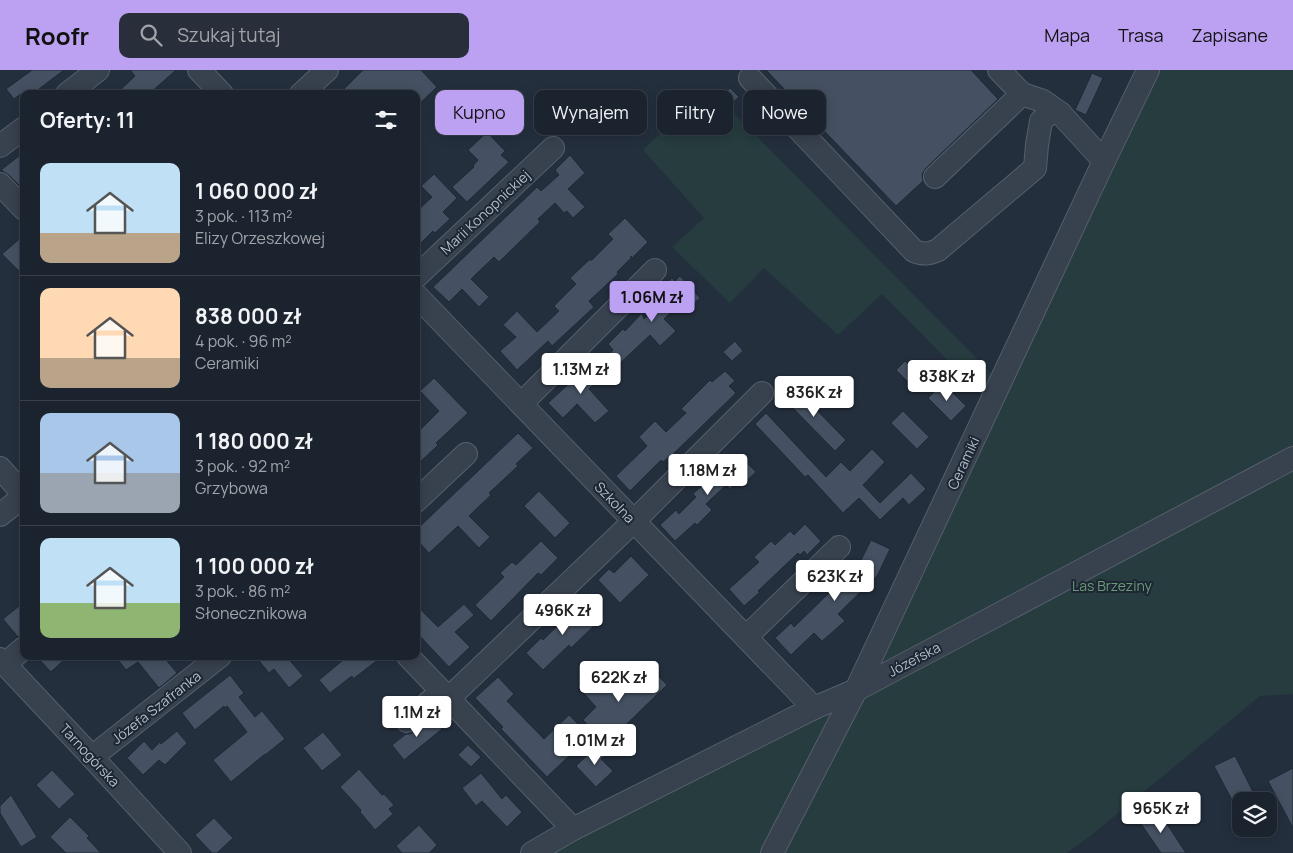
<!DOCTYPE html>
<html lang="pl">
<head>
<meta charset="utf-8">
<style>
	:root { --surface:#1b232e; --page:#282f3a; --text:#f1f3f6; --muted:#a0a4aa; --line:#39404a; --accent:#bca0f2 }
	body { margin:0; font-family:Manrope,sans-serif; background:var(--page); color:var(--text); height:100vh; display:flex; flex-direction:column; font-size:19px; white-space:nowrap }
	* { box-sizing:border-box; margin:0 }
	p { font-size:16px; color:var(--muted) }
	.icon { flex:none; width:28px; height:28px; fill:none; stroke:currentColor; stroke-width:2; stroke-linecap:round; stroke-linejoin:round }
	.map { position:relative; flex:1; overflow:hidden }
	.details { position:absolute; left:20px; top:20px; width:400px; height:570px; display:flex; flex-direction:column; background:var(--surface); border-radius:10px; box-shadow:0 2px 12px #0003,0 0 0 1px var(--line) }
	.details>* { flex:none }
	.hud { position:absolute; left:435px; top:20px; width:475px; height:45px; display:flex; gap:10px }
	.controls { position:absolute; left:1232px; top:722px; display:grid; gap:10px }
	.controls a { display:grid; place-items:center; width:45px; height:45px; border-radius:10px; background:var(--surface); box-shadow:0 2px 12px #0003,0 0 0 1px var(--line); font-size:25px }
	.price { position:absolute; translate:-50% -42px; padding:0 11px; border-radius:5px; background:#fff; color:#222; font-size:16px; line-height:32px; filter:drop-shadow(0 1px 2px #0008) }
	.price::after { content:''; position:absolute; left:50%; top:30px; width:15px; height:11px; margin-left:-8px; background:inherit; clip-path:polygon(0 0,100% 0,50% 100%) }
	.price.current { background:var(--accent); color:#111 }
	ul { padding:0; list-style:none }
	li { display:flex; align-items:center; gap:15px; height:125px; padding:0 20px }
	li+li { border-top:1px solid var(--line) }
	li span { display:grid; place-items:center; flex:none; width:140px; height:100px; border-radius:10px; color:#555 }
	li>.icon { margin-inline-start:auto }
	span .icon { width:60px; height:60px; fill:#fffc; stroke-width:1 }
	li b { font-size:21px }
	h2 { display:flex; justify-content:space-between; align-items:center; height:60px; padding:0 20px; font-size:21px }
	.chip { padding:0 18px; border-radius:10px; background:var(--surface); box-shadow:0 2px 12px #0003,0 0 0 1px var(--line); font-size:18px; line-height:45px }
	.chip.current { background:var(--accent); color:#111 }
	header { display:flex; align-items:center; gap:30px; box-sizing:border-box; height:70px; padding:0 25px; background:var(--accent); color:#111 }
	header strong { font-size:24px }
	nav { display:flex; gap:28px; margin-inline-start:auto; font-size:18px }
	.search { width:350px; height:45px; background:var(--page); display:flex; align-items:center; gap:12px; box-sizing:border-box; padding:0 18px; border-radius:10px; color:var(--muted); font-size:19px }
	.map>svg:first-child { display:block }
	.green { fill:#263c3f }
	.building { fill:#455162; stroke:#1f2835 }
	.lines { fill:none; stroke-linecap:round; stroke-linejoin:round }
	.minor-casing { stroke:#565f6c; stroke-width:24 }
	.minor { stroke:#38414e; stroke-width:22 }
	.labels { text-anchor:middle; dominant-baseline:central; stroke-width:4; stroke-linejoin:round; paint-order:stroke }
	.street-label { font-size:14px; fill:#b4bcc9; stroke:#1d2633 }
	.park-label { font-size:14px; fill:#6b9a76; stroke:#1d2633 }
</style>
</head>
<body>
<header>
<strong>Roofr</strong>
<div class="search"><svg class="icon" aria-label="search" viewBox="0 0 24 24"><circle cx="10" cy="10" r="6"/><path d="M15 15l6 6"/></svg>Szukaj tutaj</div>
<nav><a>Mapa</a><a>Trasa</a><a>Zapisane</a></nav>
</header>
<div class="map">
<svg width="1293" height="783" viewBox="0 0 1293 783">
	<rect width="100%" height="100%" fill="#242f3e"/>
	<g class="green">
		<path d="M1161,0H1293V624L1260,626L1094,763L1067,783H783Z"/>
		<path d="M709,18L991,303V334L882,224L838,265L764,198L730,233L672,177L704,148L643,80Z"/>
		<path d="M856,620L768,783H533Z"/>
	</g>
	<g class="building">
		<path d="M32,0H64L39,19L43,24H21L14,29L6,19Z"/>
		<path d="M130,0H176L149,24H116L135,6Z"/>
		<path d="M363,0H421L437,17L416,37V24H339Z"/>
		<path d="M766,0H971L998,29L926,98L922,104L923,111L896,136Z"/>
		<path d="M1092,3L1103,8L1086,45L1075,40Z"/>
		<path d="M730,18L739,27L730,35L721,26Z"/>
		<path d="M487,62L505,81L501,85L509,92L467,132L452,117L474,97L473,96L478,90L468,80Z"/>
		<path d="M24,82V120L9,105L1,100Z"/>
		<path d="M570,85L585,103L568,119L585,137L573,148L567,141L564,143L555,133L538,149L540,152L499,192L494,187L471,209L489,227L479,237L462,219L449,232L433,217L537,117L541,121L559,105L555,100Z"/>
		<path d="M434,104L457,128L443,142L450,149L435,163L433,161L416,178V142L432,127L421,116Z"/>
		<path d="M625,148L648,172L632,188L631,186V188L617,202L618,204L589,231L594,237L552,276L548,271L517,300L500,281L516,267L503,255L517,241L537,262L559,241L554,236L576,214L570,208L589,190H592L613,169L608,164Z"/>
		<path d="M24,165V206L2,184Z"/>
		<path d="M680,206L700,228L691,236L685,229L664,249L676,261L660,276L650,265L615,298L605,288L613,280L608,274L623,259L625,261L642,243L644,249L668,226L664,221L665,220L662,217L672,208L675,211Z"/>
		<path d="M735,271L743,281L732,291L723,282Z"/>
		<path d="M590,291L603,305L589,319L609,341L595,353L577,334L563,348L548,333L576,307L575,306Z"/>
		<path d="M905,291L916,302L907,311L896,300Z"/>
		<path d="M725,301L735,311L729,316L736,323L669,388V387L663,392L661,390L630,421L616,406L647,376L639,367L655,351L666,362L686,343L681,339L710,310L712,312Z"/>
		<path d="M434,308L468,343L436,373L438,375L416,396V364L439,341L420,321Z"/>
		<path d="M943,313L966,336L951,351L928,328Z"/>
		<path d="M793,316L846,370L835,381L782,327Z"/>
		<path d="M903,341L929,367L917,379L891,353Z"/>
		<path d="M766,343L826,407L841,392L850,401L872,379L885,392L863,415L880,433L911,403L926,419L909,435L903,428L880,450L859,428L843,443L808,405L805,407L755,354Z"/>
		<path d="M518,363L533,378L516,394L518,396L489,423L491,425L469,446L490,467L479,478L458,456L429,483L416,469V460Z"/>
		<path d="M737,383L756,402L741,416L737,411L730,419L726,415L706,434L712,440L697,455L695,453L675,471L660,455L676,440L679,444L696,427L693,424Z"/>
		<path d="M539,421L570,453L555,468L524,436Z"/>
		<path d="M805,454L821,471L807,485L804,481L800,485L798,483L758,521L760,522L744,536L729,519L759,492L754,487L771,471L775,475L790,461L794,465Z"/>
		<path d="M871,470L890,479L877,506L838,544L845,551L828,566L822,571L814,563L791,585L775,568L791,553L794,557L859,494Z"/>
		<path d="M541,471L558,488L541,505L538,503L491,551L475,535L504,507L500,503L512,492L516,495Z"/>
		<path d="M631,486L649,505L620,533L598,510L609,499L614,503Z"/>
		<path d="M24,532V565L18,567L3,549Z"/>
		<path d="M582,532L600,550L571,578L569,575L543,600L526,583L541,568L543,570Z"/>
		<path d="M464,534L474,545L455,562L470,577L449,597L416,562V535L438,557Z"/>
		<path d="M36,586H68L51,602Z"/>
		<path d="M115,586H163L177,603L159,618L138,592L126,600Z"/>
		<path d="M255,586H289L287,587L303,606L289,618L274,599L269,603Z"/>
		<path d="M348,586H383L353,609L352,606L330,623L319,610Z"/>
		<path d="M649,596L667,615L606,674L583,650L596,637L578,617L592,603L616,627Z"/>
		<path d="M230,605L244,623L239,627L255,647L262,641L285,669L265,685V684L231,712L213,690L247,662L227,636L225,638L224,636L195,660L182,643Z"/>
		<path d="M498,607L514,624L507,631L544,669L569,645L578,654L560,673L570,685L547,707L501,659L503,657L475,628Z"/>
		<path d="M433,646L442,659L404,690L392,675L406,664H410L416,661Z"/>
		<path d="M177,661L187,673L165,695L159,690L143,705L127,688L144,671L152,680L160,672L161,674Z"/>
		<path d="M323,662L342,685L322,701L303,678Z"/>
		<path d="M599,674L608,684L601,689L613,701L596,717L576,696Z"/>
		<path d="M468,675L481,687L471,697L458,685Z"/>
		<path d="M1235,686L1253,722L1233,732L1214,696Z"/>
		<path d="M1293,698V758L1268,711Z"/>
		<path d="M359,699L382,725L384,724L394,735L389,739L393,744L375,760L360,742L361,740L340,717Z"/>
		<path d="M52,700L75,724L59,739L36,715Z"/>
		<path d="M481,703L502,729L506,725L522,742L507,757L482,731L476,736L462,718Z"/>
		<path d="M11,725L37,767L21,777L0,743V736Z"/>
		<path d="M1157,739L1186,783H1161L1139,751Z"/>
		<path d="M70,747L89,766L87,768L101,783H66L50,767Z"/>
		<path d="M214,748L233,768L217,783H212L195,765Z"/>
		<path d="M419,755L437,775L429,783H402L396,776Z"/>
	</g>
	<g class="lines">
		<g class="minor-casing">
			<g id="minor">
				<path d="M199,0L222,24"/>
				<path d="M750,8L914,181C924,185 929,184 938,180L1035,98L1037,75L1041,51L1050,43H1060"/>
				<path d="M67,24L98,0"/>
				<path d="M301,24L327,0"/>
				<path d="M1022,24L1043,31L1060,43L1104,91"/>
				<path d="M0,76L24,58"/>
				<path d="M935,107L1022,24L999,0"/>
				<path d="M0,114L24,139"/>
				<path d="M416,207L553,78"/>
				<path d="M416,225L814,638"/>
				<path d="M521,334L655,200"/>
				<path d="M0,398L24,425"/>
				<path d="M416,431L466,384"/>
				<path d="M0,445L24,426"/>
				<path d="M746,567L839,477"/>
				<path d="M408,586L573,759"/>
				<path d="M0,589L92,687L180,783"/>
				<path d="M5,594L24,578"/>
				<path d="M448,629L634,451L762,323"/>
				<path d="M407,651L441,622"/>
				<path d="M92,687L220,586"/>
				<path d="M532,783L573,759L814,638L856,620L1293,388"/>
				<path d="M772,783L856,620L1104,91L1148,0"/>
			</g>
		</g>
		<use href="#minor" class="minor"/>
	</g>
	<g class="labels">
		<g class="street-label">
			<text transform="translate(485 142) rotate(-43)">Marii Konopnickiej</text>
			<text transform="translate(963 393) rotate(-65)">Ceramiki</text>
			<text transform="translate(615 432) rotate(46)">Szkolna</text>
			<text transform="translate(914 589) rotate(-28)">Józefska</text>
			<text transform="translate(156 637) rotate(-38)">Józefa Szafranka</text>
			<text transform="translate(90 685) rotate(47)">Tarnogórska</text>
		</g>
		<g class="park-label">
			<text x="1112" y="515">Las Brzeziny</text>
		</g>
	</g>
</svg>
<div class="controls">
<a><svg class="icon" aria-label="layers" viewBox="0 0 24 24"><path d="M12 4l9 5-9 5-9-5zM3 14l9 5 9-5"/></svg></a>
</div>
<b class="price current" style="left:652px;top:253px">1.06M zł</b>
<b class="price" style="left:581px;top:325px">1.13M zł</b>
<b class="price" style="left:947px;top:332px">838K zł</b>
<b class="price" style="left:814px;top:348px">836K zł</b>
<b class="price" style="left:708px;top:426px">1.18M zł</b>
<b class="price" style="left:835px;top:532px">623K zł</b>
<b class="price" style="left:563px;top:566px">496K zł</b>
<b class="price" style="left:619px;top:633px">622K zł</b>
<b class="price" style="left:417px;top:668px">1.1M zł</b>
<b class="price" style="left:595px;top:696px">1.01M zł</b>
<b class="price" style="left:1161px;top:764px">965K zł</b>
<div class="hud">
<a class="chip current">Kupno</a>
<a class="chip">Wynajem</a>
<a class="chip">Filtry</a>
<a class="chip">Nowe</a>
</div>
<section class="details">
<h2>Oferty: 11<svg class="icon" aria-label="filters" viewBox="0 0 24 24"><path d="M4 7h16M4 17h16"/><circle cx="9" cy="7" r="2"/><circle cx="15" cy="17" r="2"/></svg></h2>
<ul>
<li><span style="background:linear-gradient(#bfe0f5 70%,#b9a48a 0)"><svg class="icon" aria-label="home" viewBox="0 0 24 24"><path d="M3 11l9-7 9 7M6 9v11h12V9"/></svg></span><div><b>1 060 000 zł</b><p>3 pok. · 113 m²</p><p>Elizy Orzeszkowej</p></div></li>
<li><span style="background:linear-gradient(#ffd9b3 70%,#b9a48a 0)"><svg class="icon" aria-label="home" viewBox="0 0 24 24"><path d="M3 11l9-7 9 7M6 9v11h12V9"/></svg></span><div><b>838 000 zł</b><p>4 pok. · 96 m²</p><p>Ceramiki</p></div></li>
<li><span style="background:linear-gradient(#a9c7e8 60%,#9aa5b1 0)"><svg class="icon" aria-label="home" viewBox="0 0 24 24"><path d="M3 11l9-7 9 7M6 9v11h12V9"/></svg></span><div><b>1 180 000 zł</b><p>3 pok. · 92 m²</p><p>Grzybowa</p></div></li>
<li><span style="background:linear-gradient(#bfe0f5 65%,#8fb573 0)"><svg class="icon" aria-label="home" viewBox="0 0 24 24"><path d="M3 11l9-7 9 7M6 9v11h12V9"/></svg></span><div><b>1 100 000 zł</b><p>3 pok. · 86 m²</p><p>Słonecznikowa</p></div></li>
</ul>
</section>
</div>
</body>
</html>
